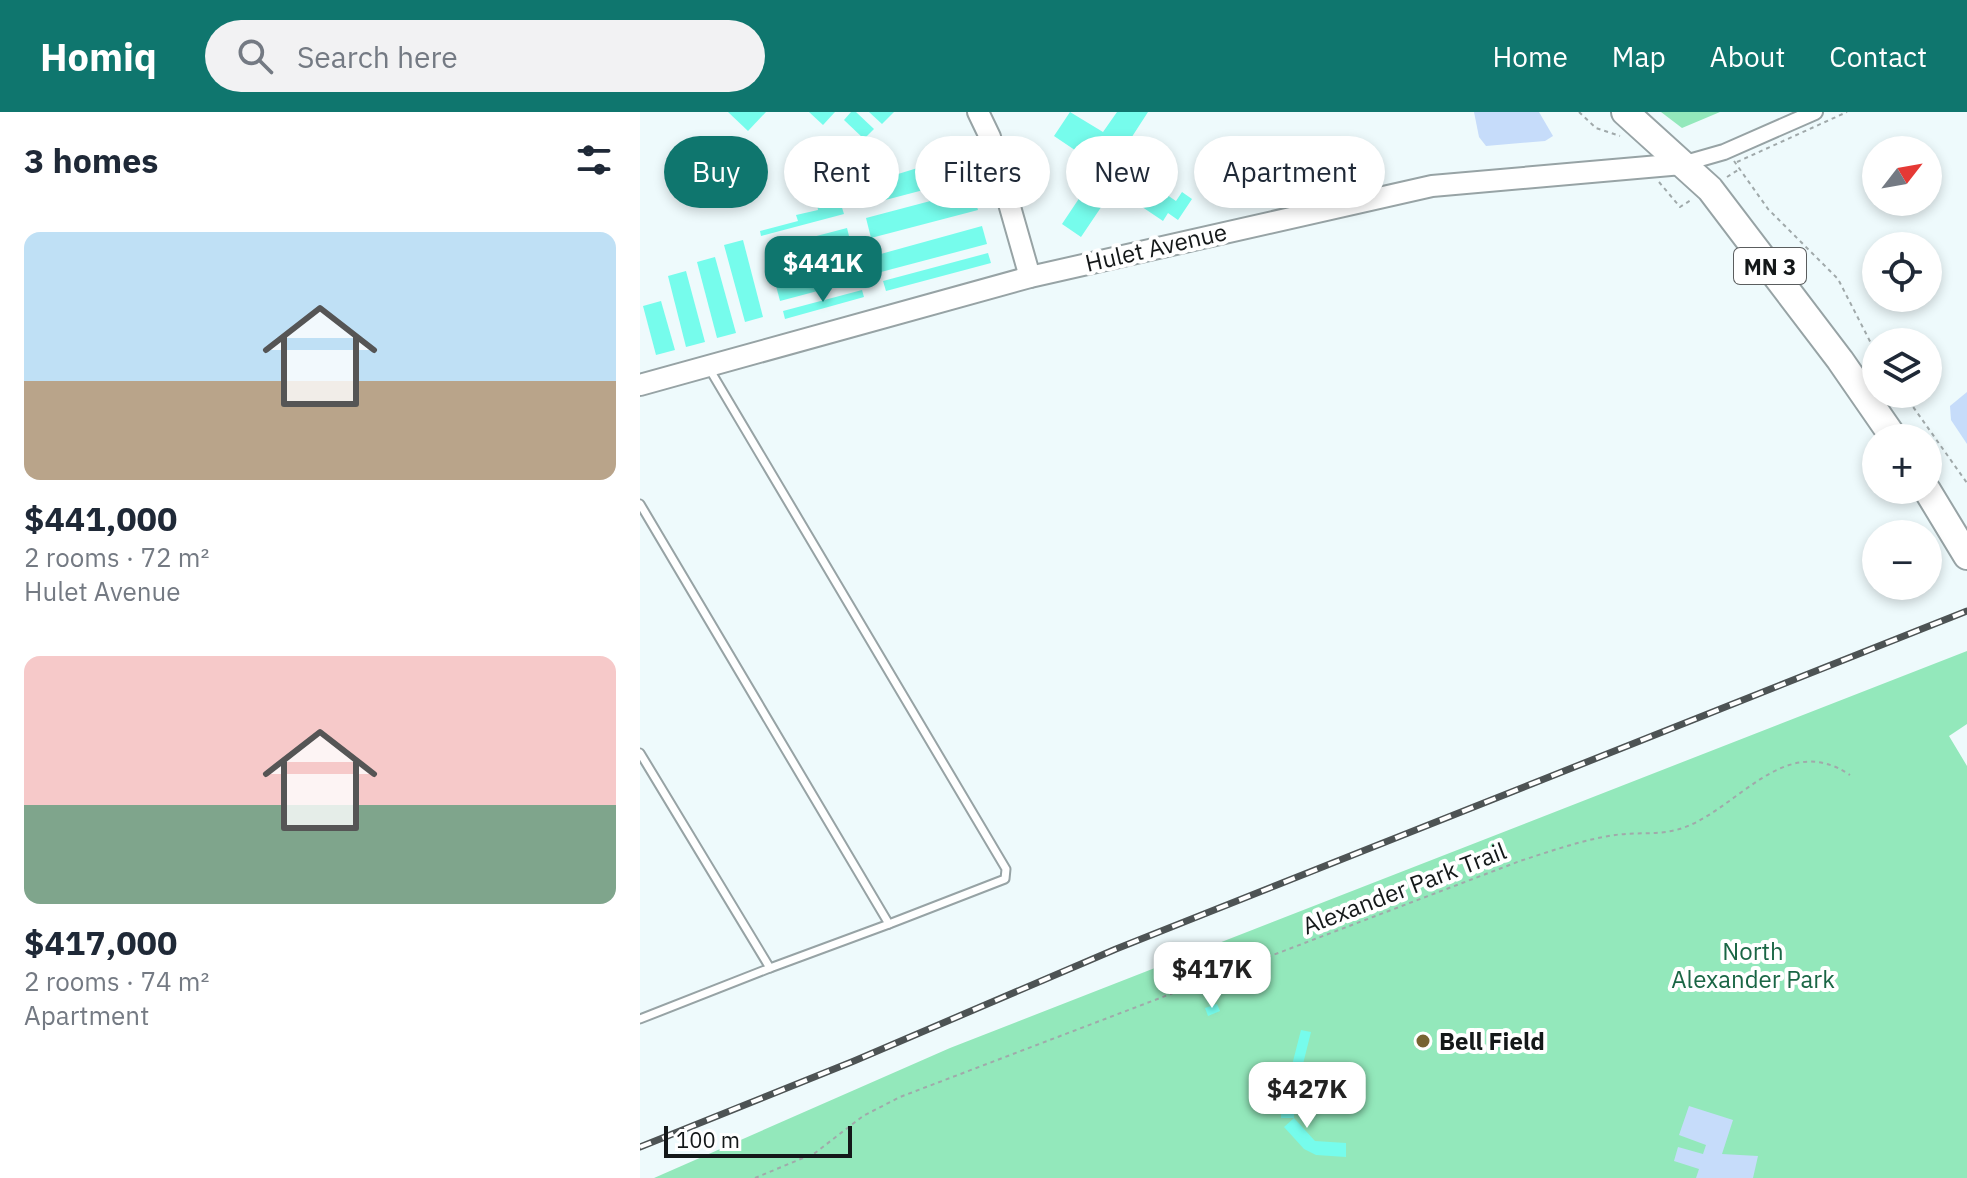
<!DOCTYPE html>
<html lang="en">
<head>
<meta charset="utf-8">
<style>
	:root { --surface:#fff; --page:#f2f2f3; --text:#1f2937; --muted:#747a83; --accent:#0f766e }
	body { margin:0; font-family:"IBM Plex Sans",sans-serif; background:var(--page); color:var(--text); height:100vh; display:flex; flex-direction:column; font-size:30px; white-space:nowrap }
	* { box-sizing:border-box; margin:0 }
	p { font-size:26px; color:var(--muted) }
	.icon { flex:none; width:44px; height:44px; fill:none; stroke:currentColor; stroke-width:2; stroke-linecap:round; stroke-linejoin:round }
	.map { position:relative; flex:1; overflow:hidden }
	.panel { display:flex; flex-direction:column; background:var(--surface); width:640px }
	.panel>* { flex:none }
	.hud { position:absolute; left:24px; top:24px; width:760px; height:72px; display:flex; gap:16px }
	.needle { width:52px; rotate:59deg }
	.fabs { position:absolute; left:1222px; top:24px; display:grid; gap:16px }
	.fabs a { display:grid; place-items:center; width:80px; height:80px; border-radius:50%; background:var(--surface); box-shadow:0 4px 12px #0003; font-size:40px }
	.scale { position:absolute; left:24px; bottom:20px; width:188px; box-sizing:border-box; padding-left:8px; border:4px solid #141819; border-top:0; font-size:22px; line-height:28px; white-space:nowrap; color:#141819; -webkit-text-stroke:6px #fff; paint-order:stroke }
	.price { position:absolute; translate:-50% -68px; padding:0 18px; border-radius:16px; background:#fff; color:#222; font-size:26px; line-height:52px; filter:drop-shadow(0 2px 4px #0008) }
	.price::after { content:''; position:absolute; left:50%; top:48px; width:24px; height:18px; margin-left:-12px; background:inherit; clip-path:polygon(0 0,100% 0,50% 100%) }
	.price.current { background:var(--accent); color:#fff }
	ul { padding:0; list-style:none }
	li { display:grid; align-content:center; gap:16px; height:424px; padding:0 24px }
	li span { display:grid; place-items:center; height:248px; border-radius:16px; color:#555 }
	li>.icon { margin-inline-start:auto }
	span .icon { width:144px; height:144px; fill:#fffc; stroke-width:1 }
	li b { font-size:34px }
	h2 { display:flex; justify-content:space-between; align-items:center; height:96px; padding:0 24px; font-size:34px }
	.chip { padding:0 28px; border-radius:36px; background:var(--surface); box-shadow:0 4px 12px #0003; font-size:28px; line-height:72px }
	.chip.current { background:var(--accent); color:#fff }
	header { display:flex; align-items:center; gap:48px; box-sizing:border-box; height:112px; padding:0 40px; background:var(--accent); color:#fff }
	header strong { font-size:38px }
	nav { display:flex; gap:44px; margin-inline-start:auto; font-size:28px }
	.search { width:560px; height:72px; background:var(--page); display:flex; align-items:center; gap:20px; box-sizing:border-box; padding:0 28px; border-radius:44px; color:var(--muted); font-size:30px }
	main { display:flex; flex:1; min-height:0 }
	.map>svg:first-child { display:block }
	.green { fill:#93e8bb }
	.water { fill:#c6dcfa }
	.building { fill:#76fcec }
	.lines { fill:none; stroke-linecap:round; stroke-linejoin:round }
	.lane-casing { stroke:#97a3a5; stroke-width:11 }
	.street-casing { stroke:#97a3a5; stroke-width:18 }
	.secondary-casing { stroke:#97a3a5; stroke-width:24 }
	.highway-casing { stroke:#97a3a5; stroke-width:30 }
	.path { stroke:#a0a9aa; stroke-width:2; stroke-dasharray:4 4; stroke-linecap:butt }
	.lane { stroke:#fff; stroke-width:7 }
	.street { stroke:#fff; stroke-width:14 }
	.secondary { stroke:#fff; stroke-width:20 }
	.highway { stroke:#fff; stroke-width:26 }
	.rail-casing { stroke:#4d5354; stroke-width:7 }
	.rail { stroke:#fff; stroke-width:4; stroke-dasharray:12; stroke-linecap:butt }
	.poi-dot { fill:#776332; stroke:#fff; stroke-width:3 }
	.labels { text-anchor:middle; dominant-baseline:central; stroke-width:8; stroke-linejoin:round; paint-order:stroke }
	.shield { fill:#fff; stroke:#5a5d5e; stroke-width:2 }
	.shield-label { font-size:22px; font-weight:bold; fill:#141819 }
	.street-label { font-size:24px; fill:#141819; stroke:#fff }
	.park-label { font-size:24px; fill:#1a6645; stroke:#fff }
	.poi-label { font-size:24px; font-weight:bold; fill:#141819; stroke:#fff; text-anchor:start }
</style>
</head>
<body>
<header>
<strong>Homiq</strong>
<div class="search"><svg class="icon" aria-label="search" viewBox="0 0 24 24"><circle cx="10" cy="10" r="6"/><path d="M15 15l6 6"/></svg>Search here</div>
<nav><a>Home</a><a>Map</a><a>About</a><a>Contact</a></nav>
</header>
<main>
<section class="panel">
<h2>3 homes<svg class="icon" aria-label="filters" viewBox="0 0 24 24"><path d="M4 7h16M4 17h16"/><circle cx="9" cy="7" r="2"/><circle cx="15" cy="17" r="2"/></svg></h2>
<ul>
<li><span style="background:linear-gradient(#bfe0f5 60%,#b9a48a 0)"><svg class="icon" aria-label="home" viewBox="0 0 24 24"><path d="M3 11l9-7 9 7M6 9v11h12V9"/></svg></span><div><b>$441,000</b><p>2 rooms · 72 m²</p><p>Hulet Avenue</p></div></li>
<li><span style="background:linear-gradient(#f6c9c9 60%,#7fa58c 0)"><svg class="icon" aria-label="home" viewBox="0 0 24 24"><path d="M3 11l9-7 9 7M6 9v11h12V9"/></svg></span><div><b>$417,000</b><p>2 rooms · 74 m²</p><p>Apartment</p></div></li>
</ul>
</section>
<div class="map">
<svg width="1327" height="1066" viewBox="0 0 1327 1066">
	<rect width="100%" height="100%" fill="#eefafc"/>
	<g class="green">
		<path d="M1021,0H1080L1042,16Z"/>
		<path d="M1327,539V612L1309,624L1327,654V1066H14L310,936Z"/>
	</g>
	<g class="water">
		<path d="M834,0H899L913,24L905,29L846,34L839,25Z"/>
		<path d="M1327,280V332L1311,308L1310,294Z"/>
		<path d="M1049,994L1093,1008L1082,1042L1118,1044L1113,1066H1056L1059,1057L1034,1049L1038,1035L1063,1042L1066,1033L1039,1023Z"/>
	</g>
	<g class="building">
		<path d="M88,0H126L108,19Z"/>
		<path d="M169,0H195L183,13Z"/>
		<path d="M211,0H216L234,17L224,27L204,8Z"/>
		<path d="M229,0H254L242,12Z"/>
		<path d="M430,0L463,20L477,0H508L486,34L500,44L490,58L536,89L542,80L552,87L538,108L528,101L523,109L474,76L441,125L422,112L460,55L414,24Z"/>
		<path d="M323,42L329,66L234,91L230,76L247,72L245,66Z"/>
		<path d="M332,78L338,98L231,126L226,106Z"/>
		<path d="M199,86L204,102L121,124L120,119L158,109L156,103L178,98L177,92Z"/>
		<path d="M342,114L347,132L241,160L237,143Z"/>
		<path d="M207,116L212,136L132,157L127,137Z"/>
		<path d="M103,128L123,205L105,210L84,133Z"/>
		<path d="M348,141L351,151L246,179L243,169Z"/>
		<path d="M75,145L96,221L77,226L57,150Z"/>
		<path d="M214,149L219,168L140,189L135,170Z"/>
		<path d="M46,159L65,230L46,235L28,164Z"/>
		<path d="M222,178L224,185L145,207L143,199Z"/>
		<path d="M21,189L35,238L16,243L3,194Z"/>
		<path d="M577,892L580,899L568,904L565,896Z"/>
		<path d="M661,918L671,920L661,960L651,957Z"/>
		<path d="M642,975L655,976L654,1006L675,1029L706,1031V1045L676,1043L664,1037L644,1015L654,1006H641Z"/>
	</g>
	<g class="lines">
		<g class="lane-casing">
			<g id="lane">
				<path d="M0,392L249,812L365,767L366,757L70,258"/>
				<path d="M0,641L130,856L0,907"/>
				<path d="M130,856L249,812"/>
			</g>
		</g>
		<g class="street-casing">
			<path id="street" d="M1042,52L1084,40L1175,0"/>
		</g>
		<g class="secondary-casing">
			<g id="secondary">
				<path d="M338,0L350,25L390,165"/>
				<path d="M0,273L390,165L792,74L1042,52"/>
			</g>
		</g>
		<g class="highway-casing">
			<g id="highway">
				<path d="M985,0L1070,77L1200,248L1254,326"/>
				<path d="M1287,378L1327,444"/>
			</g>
		</g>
		<g class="path">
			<path d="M939,0L956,16L980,24"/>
			<path d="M1094,49L1128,97L1198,167L1236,241"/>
			<path d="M1097,50L1207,0"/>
			<path d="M1087,65L1098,58"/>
			<path d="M1019,70L1040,95L1051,88"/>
			<path d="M1264,282L1327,371"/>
			<path d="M115,1066L175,1041L223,1004L260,985L880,749C911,739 942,728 975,723C995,720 1016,723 1036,718C1095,703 1142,617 1210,663"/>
		</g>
		<use href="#lane" class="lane"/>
		<use href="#street" class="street"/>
		<use href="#secondary" class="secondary"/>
		<use href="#highway" class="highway"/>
		<g class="rail-casing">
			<path id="rail" d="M0,1035L214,949L476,837L1327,499"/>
		</g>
		<use href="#rail" class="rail"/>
	</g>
	<circle class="poi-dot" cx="783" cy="929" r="8"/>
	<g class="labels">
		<rect class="shield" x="1094" y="136" width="72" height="36" rx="6"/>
		<g class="shield-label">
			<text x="1130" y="154">MN 3</text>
		</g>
		<g class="street-label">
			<text transform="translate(516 135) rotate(-13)">Hulet Avenue</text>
			<text transform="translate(764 776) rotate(-21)">Alexander Park Trail</text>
		</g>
		<g class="park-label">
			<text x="1113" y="839">North<tspan x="1113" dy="28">Alexander Park</tspan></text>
		</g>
		<g class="poi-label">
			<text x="799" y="929">Bell Field</text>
		</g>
	</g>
</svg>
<div class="fabs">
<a><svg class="needle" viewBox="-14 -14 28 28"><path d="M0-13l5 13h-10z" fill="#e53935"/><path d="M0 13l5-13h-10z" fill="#747a83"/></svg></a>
<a><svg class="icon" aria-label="locate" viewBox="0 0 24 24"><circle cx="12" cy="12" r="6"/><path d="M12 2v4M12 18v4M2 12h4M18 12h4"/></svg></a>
<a><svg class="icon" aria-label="layers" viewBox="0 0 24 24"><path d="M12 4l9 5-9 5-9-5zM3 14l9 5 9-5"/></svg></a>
<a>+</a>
<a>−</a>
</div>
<div class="scale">100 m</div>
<b class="price current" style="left:183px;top:192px">$441K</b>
<b class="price" style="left:572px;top:898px">$417K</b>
<b class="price" style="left:667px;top:1018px">$427K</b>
<div class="hud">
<a class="chip current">Buy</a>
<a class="chip">Rent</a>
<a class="chip">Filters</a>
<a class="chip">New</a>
<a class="chip">Apartment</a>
</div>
</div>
</main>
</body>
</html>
